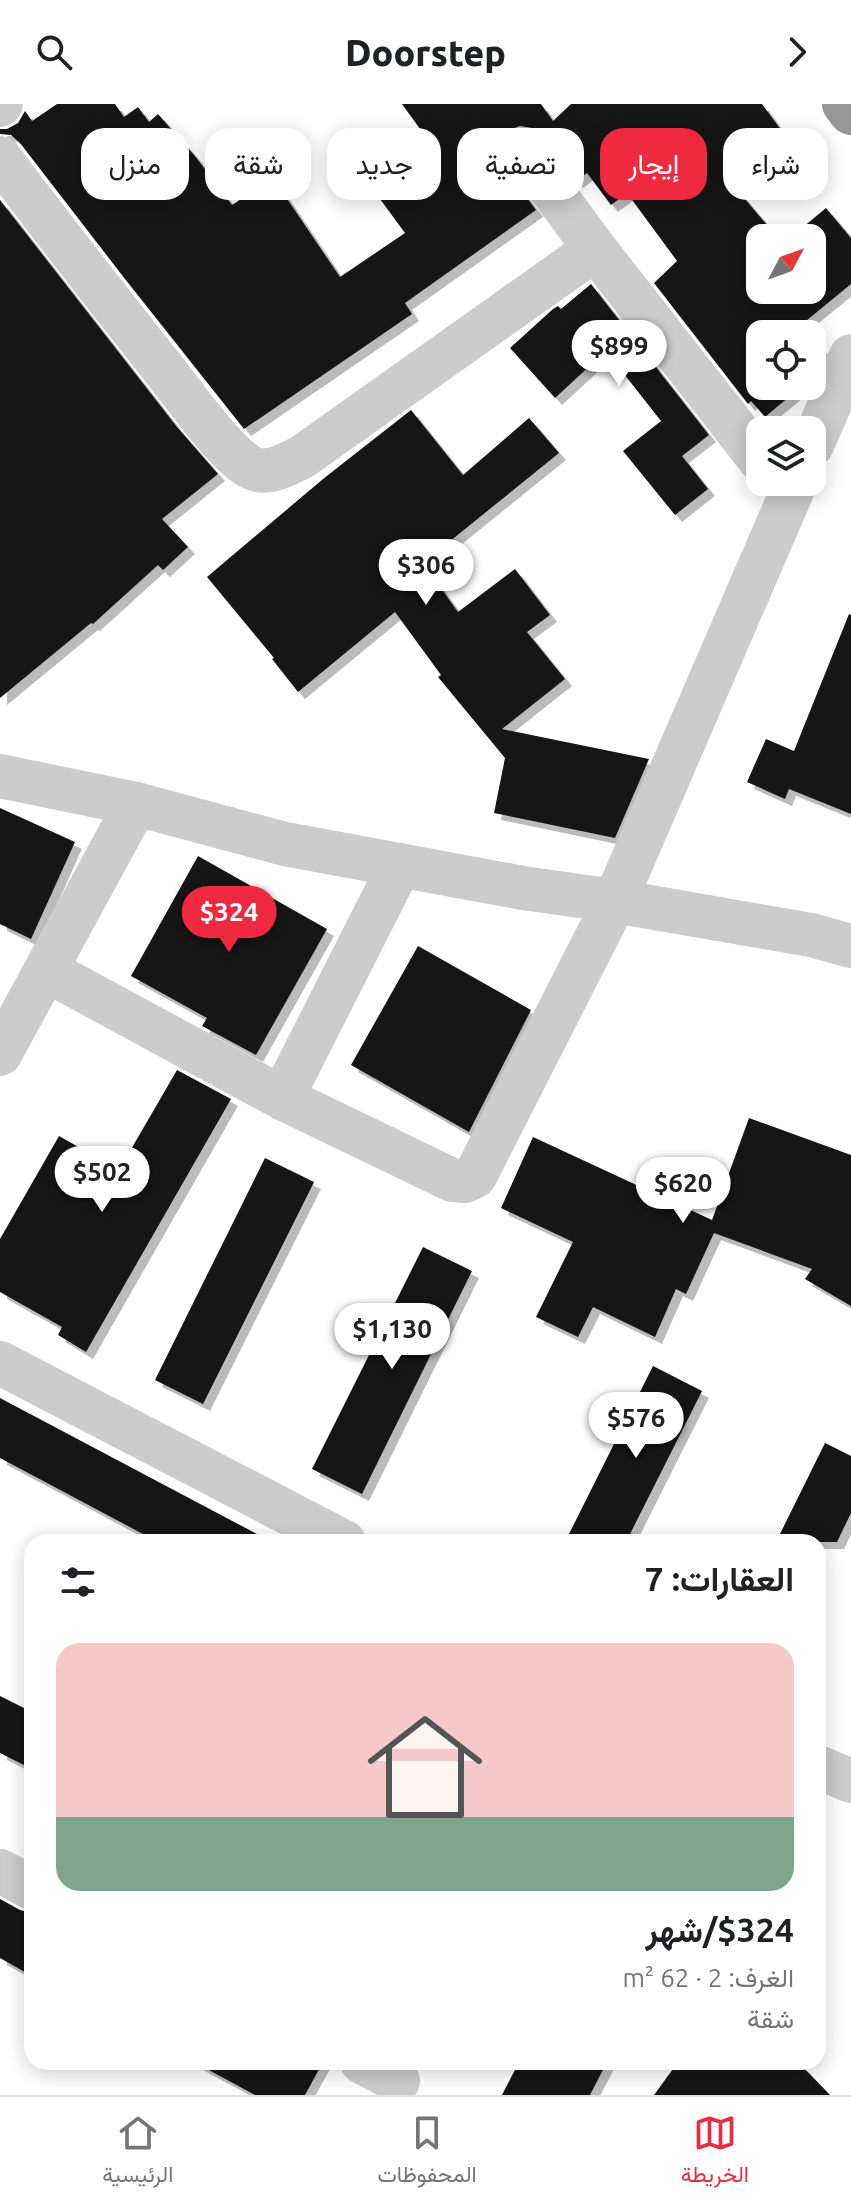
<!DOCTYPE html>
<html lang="ar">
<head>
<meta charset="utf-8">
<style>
	:root { --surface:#fff; --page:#f2f2f2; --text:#202124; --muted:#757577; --line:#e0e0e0; --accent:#ee2940 }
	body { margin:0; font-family:Ubuntu,Vazirmatn,sans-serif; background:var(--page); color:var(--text); direction:rtl; height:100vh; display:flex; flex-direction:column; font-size:30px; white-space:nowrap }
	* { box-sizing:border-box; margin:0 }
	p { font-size:26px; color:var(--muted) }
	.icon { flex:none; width:44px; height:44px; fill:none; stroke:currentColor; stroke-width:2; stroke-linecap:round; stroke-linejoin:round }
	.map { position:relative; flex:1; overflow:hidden; direction:ltr }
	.details { position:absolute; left:24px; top:1430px; width:802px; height:536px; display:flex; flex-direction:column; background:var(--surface); border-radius:24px; box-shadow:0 4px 20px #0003; direction:rtl }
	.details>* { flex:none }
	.guide { position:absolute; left:24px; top:24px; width:804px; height:72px; direction:rtl; display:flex; gap:16px }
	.needle { width:52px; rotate:49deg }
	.controls { position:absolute; left:746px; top:120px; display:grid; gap:16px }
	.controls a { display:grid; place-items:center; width:80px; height:80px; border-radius:16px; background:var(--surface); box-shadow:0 4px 20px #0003; font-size:40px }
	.price { position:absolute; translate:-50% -68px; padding:0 18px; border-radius:28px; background:#fff; color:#222; font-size:26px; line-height:52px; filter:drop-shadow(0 2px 4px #0008) }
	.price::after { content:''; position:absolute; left:50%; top:48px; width:24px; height:18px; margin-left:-12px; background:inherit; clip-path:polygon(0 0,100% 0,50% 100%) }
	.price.on { background:var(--accent); color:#fff }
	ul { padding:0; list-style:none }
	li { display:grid; align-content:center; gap:16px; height:424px; padding:0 32px }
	li span { display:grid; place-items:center; height:248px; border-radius:24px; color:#555 }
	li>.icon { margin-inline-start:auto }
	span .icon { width:144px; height:144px; fill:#fffc; stroke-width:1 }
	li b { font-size:34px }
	h2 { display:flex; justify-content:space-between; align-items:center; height:96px; padding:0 32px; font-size:34px }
	.pill { padding:0 28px; border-radius:24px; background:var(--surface); box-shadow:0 4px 20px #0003; font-size:28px; line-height:72px }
	.pill.on { background:var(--accent); color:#fff }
	header { display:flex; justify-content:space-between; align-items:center; height:104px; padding:0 32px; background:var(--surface); font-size:36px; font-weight:800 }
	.menu { display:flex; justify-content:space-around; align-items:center; height:112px; border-top:2px solid var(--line); background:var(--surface); font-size:22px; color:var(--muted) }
	.menu a { display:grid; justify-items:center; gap:4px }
	.menu .on { color:var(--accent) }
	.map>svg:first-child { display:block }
	.building { fill:#161616; filter:url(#shadow) }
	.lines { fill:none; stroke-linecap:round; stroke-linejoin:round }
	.minor { stroke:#ccc; stroke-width:44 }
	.highway { stroke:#969696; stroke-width:44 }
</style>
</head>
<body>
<header><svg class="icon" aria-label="forward" viewBox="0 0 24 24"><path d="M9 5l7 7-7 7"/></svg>Doorstep<svg class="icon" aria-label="search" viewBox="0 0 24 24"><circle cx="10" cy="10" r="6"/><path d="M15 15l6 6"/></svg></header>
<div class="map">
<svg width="851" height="1991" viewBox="0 0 851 1991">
	<defs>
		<filter id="shadow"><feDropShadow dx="7" dy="7" stdDeviation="0" flood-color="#0004"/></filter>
	</defs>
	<rect width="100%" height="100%" fill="#fff"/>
	<g class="building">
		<path d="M57,0H115L124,13L138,3L149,18L158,10L195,52L232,101L273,74L340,173L405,129L369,80L428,36L402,0H541L553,17L571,0H762L787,34L729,76L778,134H760V186H812V134H790L826,104L851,134V180L801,221L809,230H760V282H802L765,313L751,297L748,300L654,179L677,157L627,89L611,101L587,69L576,77L543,32L532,24L520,22L509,26L501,36L498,50L503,62L536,106L405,199L412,210L244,325L125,175L20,39L11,31L0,30V25H7L18,19L25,7L32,17Z"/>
		<path d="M0,96L177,323L218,370L162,415L188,443L163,466L158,461L93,520L91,519L0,594Z"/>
		<path d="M591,180L709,331L682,352L708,385L675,411L623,347L661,317L606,247L555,294L510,244L553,205L558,202L561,205Z"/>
		<path d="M812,233L825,249L815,271L812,274Z"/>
		<path d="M411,306L463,371L529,314L559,349L423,459L458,508L515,465L550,511L527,528L565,575L502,625L649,655L615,734L494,709L505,654L438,573L441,571L395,508L298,588L272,555L274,554L207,473L323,375Z"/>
		<path d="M849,510L851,511V710L789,685L785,695L747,678L766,635L794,647Z"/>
		<path d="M0,704L75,738L31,835L0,820Z"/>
		<path d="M198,752L327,825L256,951L202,922L207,914L131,872Z"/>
		<path d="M418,842L531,906L469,1028L351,961Z"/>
		<path d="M177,966L231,995L86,1248L58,1231L62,1223L0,1188V1135L59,1032L119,1066Z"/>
		<path d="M749,1014L851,1051V1202L805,1175L812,1165L714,1129L686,1190L676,1185L655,1233L593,1203L578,1233L536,1213L573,1138L501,1104L533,1033L712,1116Z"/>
		<path d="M265,1054L314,1078L203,1300L155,1276Z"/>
		<path d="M423,1143L472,1167L362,1390L312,1365Z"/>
		<path d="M653,1262L702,1287L626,1438H565Z"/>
		<path d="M0,1294L272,1438H158L0,1354Z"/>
		<path d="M825,1339L851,1352V1409L837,1438H776Z"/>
		<path d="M0,1592L32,1608V1665L0,1649Z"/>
		<path d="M0,1795L20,1806L32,1809V1872L0,1854Z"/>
		<path d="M194,1958H323L305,1991H255Z"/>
		<path d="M519,1958H607L590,1991H502Z"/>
		<path d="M678,1958H798L830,1991H654Z"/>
	</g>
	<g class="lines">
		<g class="minor">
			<path d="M0,1L1,0"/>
			<path d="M523,47L595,145L760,356"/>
			<path d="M0,54C55,128 112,200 169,272C188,296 225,349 250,363C267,373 287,360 302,353L595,145"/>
			<path d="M812,341L851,252"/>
			<path d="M0,672L136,700L285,740L523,784L615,797L811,831L851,842"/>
			<path d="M46,866L282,994L452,1076L465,1077L475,1072L615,797L796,378"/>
			<path d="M0,950L136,700"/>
			<path d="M282,994L400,761"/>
			<path d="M0,1259L344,1438"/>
			<path d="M818,1663L851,1677"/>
			<path d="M0,1767L32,1784"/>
			<path d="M362,1958L398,1977"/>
		</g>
		<path class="highway" d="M844,0L851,9"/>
	</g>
</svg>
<div class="controls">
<a><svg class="needle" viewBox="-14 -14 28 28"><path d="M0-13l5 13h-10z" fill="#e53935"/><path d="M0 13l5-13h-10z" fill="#757577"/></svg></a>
<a><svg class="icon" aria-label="locate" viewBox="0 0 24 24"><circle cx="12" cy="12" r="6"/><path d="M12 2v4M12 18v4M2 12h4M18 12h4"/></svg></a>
<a><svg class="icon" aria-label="layers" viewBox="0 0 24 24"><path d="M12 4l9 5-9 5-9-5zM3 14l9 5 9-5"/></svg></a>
</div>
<b class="price" style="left:619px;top:284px">$899</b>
<b class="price" style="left:426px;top:503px">$306</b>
<b class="price on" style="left:229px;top:850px">$324</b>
<b class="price" style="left:102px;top:1110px">$502</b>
<b class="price" style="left:683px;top:1121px">$620</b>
<b class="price" style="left:392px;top:1267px">$1,130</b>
<b class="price" style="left:636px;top:1356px">$576</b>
<div class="guide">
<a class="pill">شراء</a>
<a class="pill on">إيجار</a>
<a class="pill">تصفية</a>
<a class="pill">جديد</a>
<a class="pill">شقة</a>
<a class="pill">منزل</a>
</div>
<section class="details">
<h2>العقارات: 7<svg class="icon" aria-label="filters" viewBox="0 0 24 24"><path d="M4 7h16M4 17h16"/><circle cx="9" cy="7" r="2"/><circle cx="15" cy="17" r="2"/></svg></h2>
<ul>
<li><span style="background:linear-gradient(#f6c9c9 70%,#7fa58c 0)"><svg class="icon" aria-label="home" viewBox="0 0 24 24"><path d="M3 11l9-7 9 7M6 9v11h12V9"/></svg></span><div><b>$324/شهر</b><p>الغرف: 2 · 62 m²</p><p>شقة</p></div></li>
</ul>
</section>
</div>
<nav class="menu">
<a class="on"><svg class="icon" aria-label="map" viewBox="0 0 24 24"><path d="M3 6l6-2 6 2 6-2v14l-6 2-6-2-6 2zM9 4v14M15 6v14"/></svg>الخريطة</a>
<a><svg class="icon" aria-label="saved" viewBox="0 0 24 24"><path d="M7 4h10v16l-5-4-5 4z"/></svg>المحفوظات</a>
<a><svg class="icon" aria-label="home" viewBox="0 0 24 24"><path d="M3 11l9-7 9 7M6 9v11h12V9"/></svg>الرئيسية</a>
</nav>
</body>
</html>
